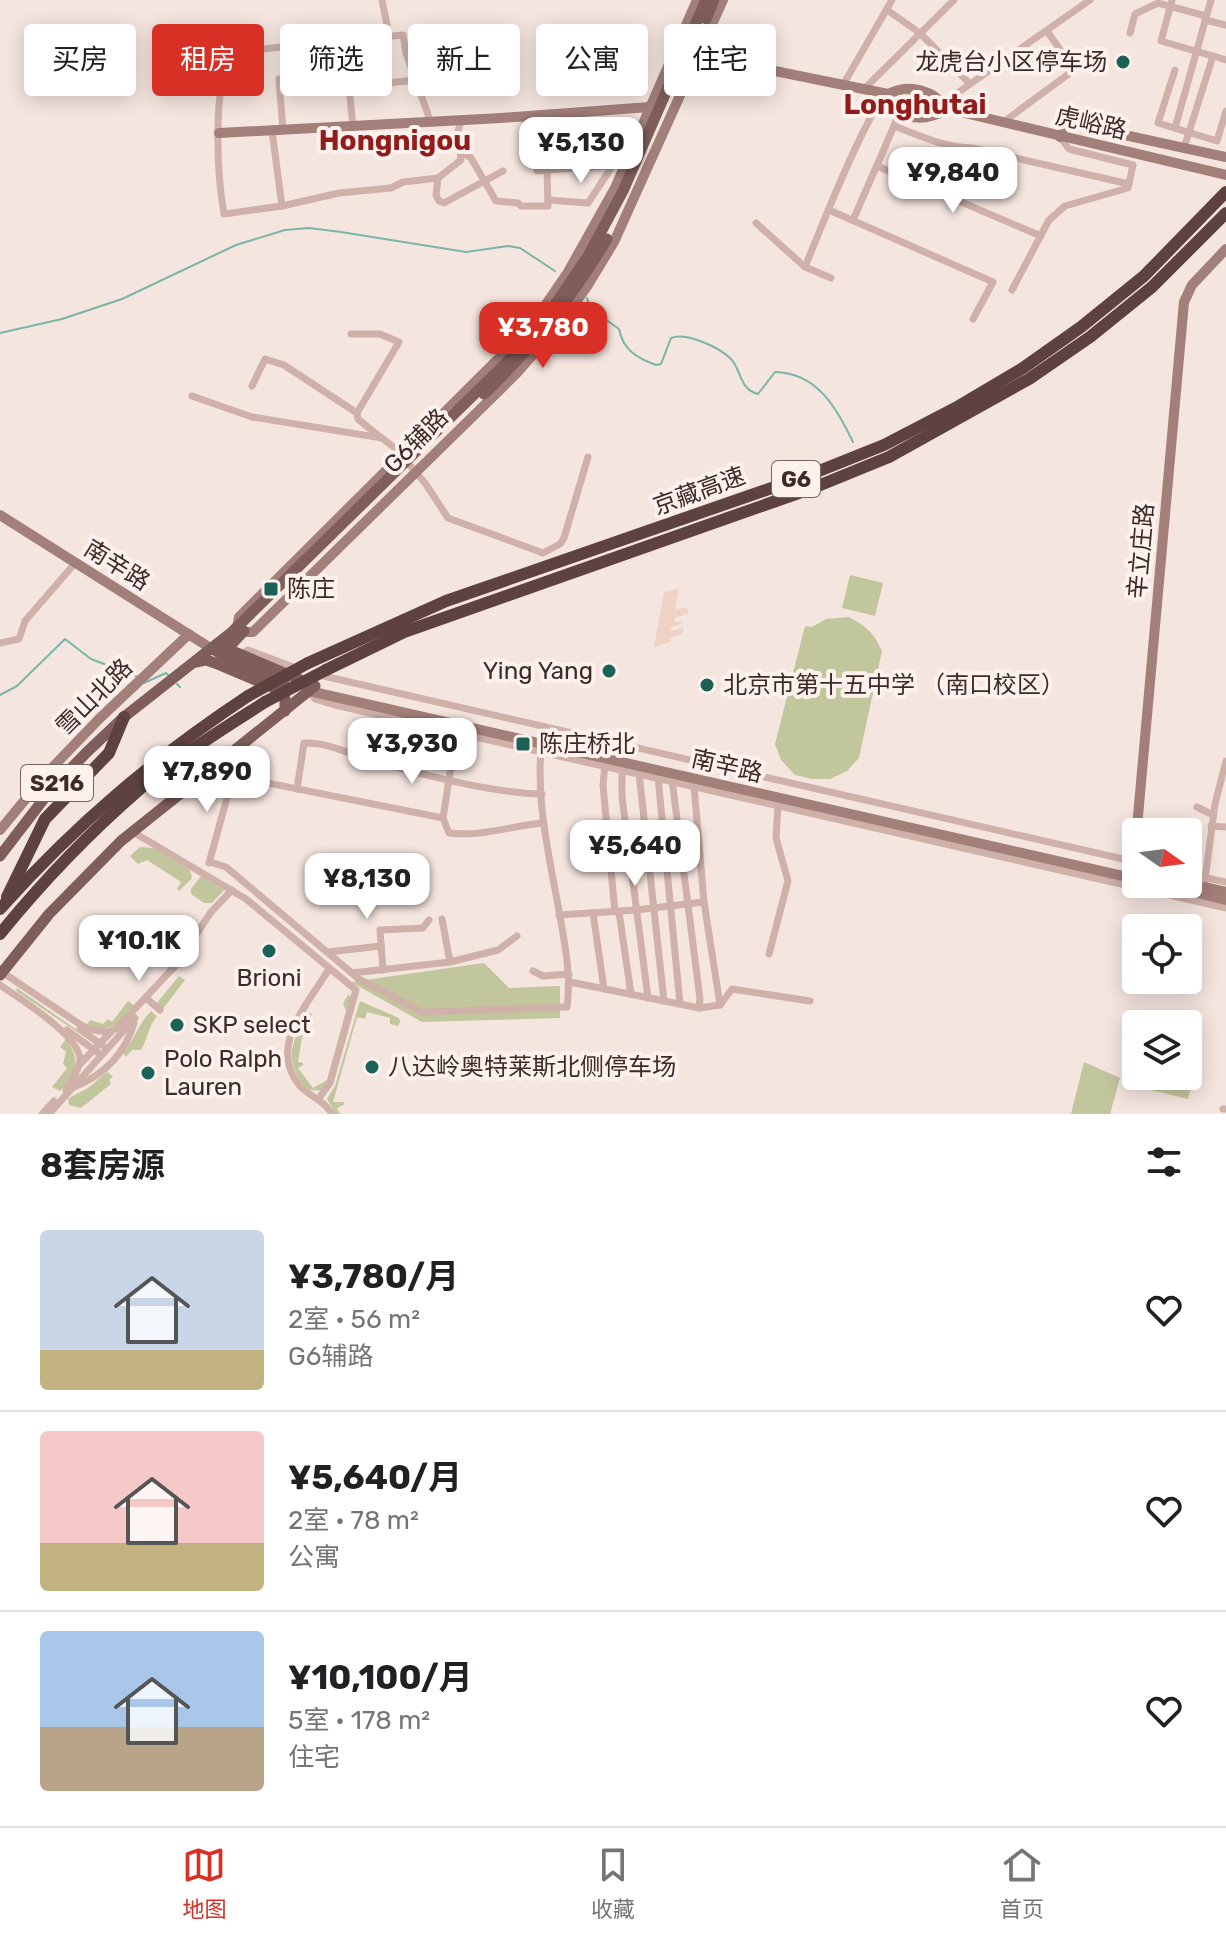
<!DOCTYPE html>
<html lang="zh">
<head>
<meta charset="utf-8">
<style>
	:root { --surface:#fff; --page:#f2f2f2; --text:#202124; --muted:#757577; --line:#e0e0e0; --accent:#d93025 }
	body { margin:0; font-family:Rubik,"Noto Sans SC",sans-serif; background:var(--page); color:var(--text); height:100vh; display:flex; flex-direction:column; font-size:30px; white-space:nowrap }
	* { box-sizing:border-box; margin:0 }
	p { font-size:26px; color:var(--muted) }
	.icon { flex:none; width:44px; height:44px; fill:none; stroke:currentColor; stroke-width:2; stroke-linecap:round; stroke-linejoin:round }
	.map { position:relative; height:1114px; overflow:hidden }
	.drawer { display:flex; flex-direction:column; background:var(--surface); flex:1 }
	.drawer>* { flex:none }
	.guide { position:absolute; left:24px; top:24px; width:800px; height:72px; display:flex; gap:16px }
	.needle { width:52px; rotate:104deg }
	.fabs { position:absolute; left:1122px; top:818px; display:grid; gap:16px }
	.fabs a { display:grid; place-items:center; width:80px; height:80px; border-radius:8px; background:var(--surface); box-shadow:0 4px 20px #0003; font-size:40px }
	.price { position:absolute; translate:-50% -68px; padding:0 18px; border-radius:16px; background:#fff; color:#222; font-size:26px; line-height:52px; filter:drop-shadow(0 2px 4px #0008) }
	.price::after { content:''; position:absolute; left:50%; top:48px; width:24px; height:18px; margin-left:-12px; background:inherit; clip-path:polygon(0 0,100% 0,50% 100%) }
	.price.selected { background:var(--accent); color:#fff }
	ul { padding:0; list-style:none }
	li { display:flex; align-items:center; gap:24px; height:200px; padding:0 40px }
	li+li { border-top:2px solid var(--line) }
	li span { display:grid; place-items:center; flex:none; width:224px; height:160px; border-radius:8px; color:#555 }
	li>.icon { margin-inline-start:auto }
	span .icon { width:96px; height:96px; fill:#fffc; stroke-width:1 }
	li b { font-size:34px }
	h2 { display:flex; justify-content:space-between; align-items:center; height:96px; padding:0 40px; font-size:34px }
	.pill { padding:0 28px; border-radius:8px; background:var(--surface); box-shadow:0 4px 20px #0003; font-size:28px; line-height:72px }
	.pill.selected { background:var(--accent); color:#fff }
	.tabs { display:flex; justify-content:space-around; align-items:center; height:112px; border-top:2px solid var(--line); background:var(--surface); font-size:22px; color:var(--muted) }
	.tabs a { display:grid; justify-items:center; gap:4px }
	.tabs .selected { color:var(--accent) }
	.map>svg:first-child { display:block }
	.green { fill:#c2c69d }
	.plaza { fill:#eed2c5 }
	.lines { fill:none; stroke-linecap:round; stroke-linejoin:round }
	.stream { stroke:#7bb5a9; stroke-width:2 }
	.street { stroke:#cfb1a9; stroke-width:7 }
	.secondary { stroke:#a37f7a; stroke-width:10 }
	.primary { stroke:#7f5d5a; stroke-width:11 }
	.highway { stroke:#5d4240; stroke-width:12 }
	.highway-bridge { stroke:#5d4240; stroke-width:12 }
	.poi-dot { fill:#1b6155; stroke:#fcf1ec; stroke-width:3 }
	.labels { text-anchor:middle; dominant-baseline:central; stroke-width:8; stroke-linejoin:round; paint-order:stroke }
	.shield { fill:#fcf1ec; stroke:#756664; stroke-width:2 }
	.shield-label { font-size:22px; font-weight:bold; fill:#3b2b2a }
	.poi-label { font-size:24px; fill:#3b2b2a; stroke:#fcf1ec; text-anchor:start }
	.street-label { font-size:24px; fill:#3b2b2a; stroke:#fcf1ec }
	.quarter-label { font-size:28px; font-weight:bold; fill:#921b1c; stroke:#fcf1ec }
</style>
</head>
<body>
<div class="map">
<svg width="1226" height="1114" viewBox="0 0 1226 1114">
	<rect width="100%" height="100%" fill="#f5e5df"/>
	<g class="green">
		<path d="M908,93H919L935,102L936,110L931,114L914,115L901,108L899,100Z"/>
		<path d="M850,575L883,583L875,616L842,608Z"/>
		<path d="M849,617C866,626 874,633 882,651L859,758L847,771L830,779H812L795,775L781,760L775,744L805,626L812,627L826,619Z"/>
		<path d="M140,847L154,848L190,870L192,878L179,891L177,889L181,882L147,860L138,864L130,856Z"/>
		<path d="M201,876L224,890L212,903H204L191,894V889Z"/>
		<path d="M484,963L509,988L560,986V1018L422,1022L351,982Z"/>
		<path d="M179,976L185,980L162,1010L156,1004Z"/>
		<path d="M17,988L94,1042L95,1044L16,991Z"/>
		<path d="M348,995L351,996L327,1083L321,1090C311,1092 306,1089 300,1080C284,1056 294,1037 308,1014L312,1013L302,1037L298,1062L303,1063V1065L298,1068L313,1088L327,1080L346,1011L343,1003Z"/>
		<path d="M128,1001L136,1007C118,1025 112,1032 85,1027L90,1020L103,1024L108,1019L112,1022Z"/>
		<path d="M360,1001L399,1018L400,1022L398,1026L390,1024V1018L367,1012L365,1019L357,1017L333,1102H343L345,1104L337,1108L340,1114H336L327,1099L335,1086Z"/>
		<path d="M151,1011L157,1016C148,1027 148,1038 141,1050H132L126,1057L123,1053C135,1039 138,1024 151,1011Z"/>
		<path d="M66,1039C80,1058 79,1074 60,1091L52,1087L67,1068L63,1064L66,1052L60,1047Z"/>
		<path d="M1084,1062L1120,1078L1110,1114H1071Z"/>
		<path d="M108,1072L113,1077L109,1080L111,1084L81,1108L69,1105L68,1099C76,1093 85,1091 92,1085C98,1080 101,1076 108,1072Z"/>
		<path d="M1188,1073L1194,1074L1188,1099L1143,1088L1145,1076H1188Z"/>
	</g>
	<path class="plaza" d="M679,589L675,610L686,607L689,613L674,618V621L684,623L670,628L671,631L684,627L682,635L670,638L671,642L654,647L664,592Z"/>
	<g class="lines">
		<g class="stream">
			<path d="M587,298L590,308L619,329C623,350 637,358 656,365L661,364L671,338C686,332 719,347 731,359C742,371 739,389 758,394L775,372C818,373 836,408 853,442"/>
			<path d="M0,333L62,319L122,299L236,245L285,230L309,228L341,232L466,252L508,246L520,248L555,271"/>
			<path d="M144,683L166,673L168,675"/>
			<path d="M177,684L180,687"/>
			<path d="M0,695L17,686L65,639L91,659L136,676"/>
		</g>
		<g class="street">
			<path d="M382,0L389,35"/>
			<path d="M1172,0L1161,41L1226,60"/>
			<path d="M887,10L920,33L970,84"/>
			<path d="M1205,20L1226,25"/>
			<path d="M1130,33L1135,14L1158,3L1206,16"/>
			<path d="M1175,70L1158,123L1217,141L1226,111"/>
			<path d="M279,79L283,131"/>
			<path d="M843,85L892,0"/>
			<path d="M864,89L954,0"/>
			<path d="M943,103L1090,0"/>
			<path d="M899,113L894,126C921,136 943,147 972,148L1129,184"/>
			<path d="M524,117L537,171L547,170"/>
			<path d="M1002,123L1074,70L1047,31"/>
			<path d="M353,127L349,87L417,80"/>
			<path d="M1175,128L1211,0"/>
			<path d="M272,131L282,206L339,193L391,188L403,182L438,178L461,160L458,131L461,121"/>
			<path d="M1184,148L1213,56"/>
			<path d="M460,151L471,158L496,201L518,203L521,206H548L547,170L625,165"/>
			<path d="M877,166L1041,236"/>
			<path d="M438,178L436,195L439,201L444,203L503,171"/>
			<path d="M548,200L588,203L613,165"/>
			<path d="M282,206L224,214C217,174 212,87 232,52L403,35L406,53L431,123"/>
			<path d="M829,210L993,282L973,319"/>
			<path d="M853,220L894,126"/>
			<path d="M756,223L805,267"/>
			<path d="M831,278L805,267C817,238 868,106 888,94"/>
			<path d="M1012,290L1049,220L1065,206L1128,188L1133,165L1069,149L1060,137"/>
			<path d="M351,334H380L399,342L357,413L358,419L380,437"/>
			<path d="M252,386L265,359L284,365L357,413"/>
			<path d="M192,396L252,417L382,438L396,449L425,483L448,518L543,553L560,544L564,538L588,457"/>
			<path d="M0,643L19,639L25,621L76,562"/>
			<path d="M241,654L248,650L296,668"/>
			<path d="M319,675L1136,862"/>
			<path d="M309,691L315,699L335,705L1226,908"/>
			<path d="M605,765L603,785L615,912"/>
			<path d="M622,769V797L648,998"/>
			<path d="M639,773L664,1001"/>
			<path d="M233,776L443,818L449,833C480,837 511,826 542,823"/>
			<path d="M658,777L680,1004"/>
			<path d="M672,780L700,999L699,1008"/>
			<path d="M694,786L704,902L720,1005"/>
			<path d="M297,789L304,743C327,742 349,754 370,760C420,774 491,793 542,794"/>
			<path d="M1197,807L1213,815"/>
			<path d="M443,818L454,747L459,731"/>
			<path d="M1211,826L1226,827"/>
			<path d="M133,832L246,899L356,990L330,1083L319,1098"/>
			<path d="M210,862L226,867L359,979L422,1012L567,1007C571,978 566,951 561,922C550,858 532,792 544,727"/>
			<path d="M209,863L233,776L227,758"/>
			<path d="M1188,874L1226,882"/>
			<path d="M1204,887L1215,804L1226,761"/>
			<path d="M619,912L631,994"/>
			<path d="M593,913L604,989"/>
			<path d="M559,915L636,910L704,902"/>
			<path d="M442,919L450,962L498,950L517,936"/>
			<path d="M328,952L381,946"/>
			<path d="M769,954L788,881L776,838L778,805"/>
			<path d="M329,969C308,1004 267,1047 300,1086C310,1097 324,1100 332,1114"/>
			<path d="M383,970L380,930L423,928L429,920"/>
			<path d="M533,971L543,976L569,974"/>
			<path d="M2,972L87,1029L107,1032L116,1029L176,965L211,912L232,890"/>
			<path d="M352,973L450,962"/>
			<path d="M570,982L699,1008L720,1005L732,989L810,1001"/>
			<path d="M0,985C19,998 82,1037 80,1061C79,1071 70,1081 66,1090"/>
			<path d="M146,998L160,1010"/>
			<path d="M80,1029L106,1048"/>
			<path d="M67,1030L101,1055"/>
			<path d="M81,1063L111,1032"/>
			<path d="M74,1087C104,1075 125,1054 134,1023"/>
			<path d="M1223,1109H1226"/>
			<path d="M42,1114L54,1101"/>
			<path d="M49,1114L135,1018"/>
		</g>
		<g class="secondary">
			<path d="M691,54L888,94C910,83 933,90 948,109C926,121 909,121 890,106L888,94"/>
			<path d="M948,109L1226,175"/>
			<path d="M219,133L501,118L650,107"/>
			<path d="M1060,137L1065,122L1226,157"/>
			<path d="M0,515L212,649"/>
			<path d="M237,628L239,617L499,358L542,310L568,272L615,188L697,0"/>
			<path d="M243,632H253L516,374L560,324L588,285L614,242L723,0"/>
			<path d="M309,691L1136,879"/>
			<path d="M0,830L48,772L100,718L189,634"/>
			<path d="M1133,872L1184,302L1192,285L1226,249"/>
			<path d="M1159,884L1226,900"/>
			<path d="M1205,887L1226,892"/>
		</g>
		<g class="primary">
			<path d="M706,19L714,0"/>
			<path d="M484,394C533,347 572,298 607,239"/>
			<path d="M213,649H227L244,631"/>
			<path d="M213,649L230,660L284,682"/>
			<path d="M197,662L206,660L215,663L277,689L285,699V711"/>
			<path d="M0,856L53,787L87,752L124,717L232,632L505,364L548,315L588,256L623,191L706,0"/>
			<path d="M0,975L49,914L121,841L315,686L223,647"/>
		</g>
		<g class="highway">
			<path d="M308,663L446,601L809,475L884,445L959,406L1023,368L1081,327L1144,276L1226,192"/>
			<path d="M326,670L404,632L813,488L889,457L1029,379L1090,337L1152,287L1226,213"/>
			<path d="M7,897L45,819L109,753L124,717"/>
			<path d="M0,909C76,824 153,759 248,696"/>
			<path d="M0,934C43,881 88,834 140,789C179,756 223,729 265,702"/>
		</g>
		<g class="highway-bridge">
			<path d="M248,696L308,663"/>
			<path d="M265,702L326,670"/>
		</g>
	</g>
	<g class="poi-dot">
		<circle cx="1123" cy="62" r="8"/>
		<rect x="263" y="581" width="16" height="16" rx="4"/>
		<circle cx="609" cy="671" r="8"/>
		<circle cx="707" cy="685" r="8"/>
		<rect x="515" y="736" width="16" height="16" rx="4"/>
		<circle cx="269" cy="951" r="8"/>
		<circle cx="177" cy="1025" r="8"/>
		<circle cx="372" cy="1067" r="8"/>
		<circle cx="148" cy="1073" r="8"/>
	</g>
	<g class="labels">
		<g class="shield">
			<rect x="772" y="461" width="48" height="36" rx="6"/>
			<rect x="21" y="765" width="72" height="36" rx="6"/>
		</g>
		<g class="shield-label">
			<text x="796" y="479">G6</text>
			<text x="57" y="783">S216</text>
		</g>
		<g class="poi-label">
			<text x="1107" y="62" text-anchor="end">龙虎台小区停车场</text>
			<text x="287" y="589">陈庄</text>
			<text x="593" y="671" text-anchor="end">Ying Yang</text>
			<text x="723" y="685">北京市第十五中学 （南口校区）</text>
			<text x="539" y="744">陈庄桥北</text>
			<text x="269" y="978" text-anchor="middle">Brioni</text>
			<text x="193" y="1025">SKP select</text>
			<text x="164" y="1059">Polo Ralph<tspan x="164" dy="28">Lauren</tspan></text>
			<text x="388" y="1067">八达岭奥特莱斯北侧停车场</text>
		</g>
		<g class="street-label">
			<text transform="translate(1091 123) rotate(13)">虎峪路</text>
			<text transform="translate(416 441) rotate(-45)">G6辅路</text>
			<text transform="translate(699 491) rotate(-20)">京藏高速</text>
			<text transform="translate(1141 551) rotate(-85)">辛立庄路</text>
			<text transform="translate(117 565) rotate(32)">南辛路</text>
			<text transform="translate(94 697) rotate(-45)">雪山北路</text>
			<text transform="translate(727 766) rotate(13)">南辛路</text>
		</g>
		<g class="quarter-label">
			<text x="915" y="104">Longhutai</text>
			<text x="395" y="140">Hongnigou</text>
		</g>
	</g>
</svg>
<div class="fabs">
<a><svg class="needle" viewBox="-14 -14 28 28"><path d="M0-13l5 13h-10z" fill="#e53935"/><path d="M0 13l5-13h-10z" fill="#757577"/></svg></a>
<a><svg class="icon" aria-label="locate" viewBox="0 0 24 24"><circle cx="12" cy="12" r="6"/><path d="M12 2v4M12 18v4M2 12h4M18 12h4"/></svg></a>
<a><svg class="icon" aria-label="layers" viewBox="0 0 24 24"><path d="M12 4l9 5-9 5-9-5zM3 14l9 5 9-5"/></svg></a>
</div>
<b class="price" style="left:581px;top:185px">¥5,130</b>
<b class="price" style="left:953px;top:215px">¥9,840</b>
<b class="price selected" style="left:543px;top:370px">¥3,780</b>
<b class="price" style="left:412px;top:786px">¥3,930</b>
<b class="price" style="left:207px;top:814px">¥7,890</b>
<b class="price" style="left:635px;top:888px">¥5,640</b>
<b class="price" style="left:367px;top:921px">¥8,130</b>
<b class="price" style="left:139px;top:983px">¥10.1K</b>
<div class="guide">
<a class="pill">买房</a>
<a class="pill selected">租房</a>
<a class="pill">筛选</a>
<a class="pill">新上</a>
<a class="pill">公寓</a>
<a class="pill">住宅</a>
</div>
</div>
<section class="drawer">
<h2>8套房源<svg class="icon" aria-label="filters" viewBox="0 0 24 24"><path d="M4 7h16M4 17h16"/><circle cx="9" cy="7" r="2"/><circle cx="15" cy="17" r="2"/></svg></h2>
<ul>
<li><span style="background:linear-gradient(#c9d6e8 75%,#c2b280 0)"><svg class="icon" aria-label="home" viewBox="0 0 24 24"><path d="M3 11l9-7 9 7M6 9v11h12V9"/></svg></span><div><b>¥3,780/月</b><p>2室 · 56 m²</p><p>G6辅路</p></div><svg class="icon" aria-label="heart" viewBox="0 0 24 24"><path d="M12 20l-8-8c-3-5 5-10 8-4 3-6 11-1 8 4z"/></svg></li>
<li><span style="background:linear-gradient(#f6c9c9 70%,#c2b280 0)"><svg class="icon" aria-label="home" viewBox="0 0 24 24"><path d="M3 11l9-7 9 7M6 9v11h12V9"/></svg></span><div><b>¥5,640/月</b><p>2室 · 78 m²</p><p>公寓</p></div><svg class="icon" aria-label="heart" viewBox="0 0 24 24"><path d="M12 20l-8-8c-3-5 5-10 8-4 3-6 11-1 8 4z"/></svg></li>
<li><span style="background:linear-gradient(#a9c7e8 60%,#b9a48a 0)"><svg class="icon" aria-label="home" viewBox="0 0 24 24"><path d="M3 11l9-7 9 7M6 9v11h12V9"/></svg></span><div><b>¥10,100/月</b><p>5室 · 178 m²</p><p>住宅</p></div><svg class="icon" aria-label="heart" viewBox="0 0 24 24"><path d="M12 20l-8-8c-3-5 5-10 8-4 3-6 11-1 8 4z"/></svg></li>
</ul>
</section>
<nav class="tabs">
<a class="selected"><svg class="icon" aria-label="map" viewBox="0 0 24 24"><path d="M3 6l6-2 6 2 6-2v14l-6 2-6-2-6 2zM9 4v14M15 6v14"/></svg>地图</a>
<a><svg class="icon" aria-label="saved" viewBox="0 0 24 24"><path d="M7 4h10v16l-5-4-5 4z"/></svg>收藏</a>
<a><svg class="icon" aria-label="home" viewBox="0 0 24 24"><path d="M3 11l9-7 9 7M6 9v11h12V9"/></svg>首页</a>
</nav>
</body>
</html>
